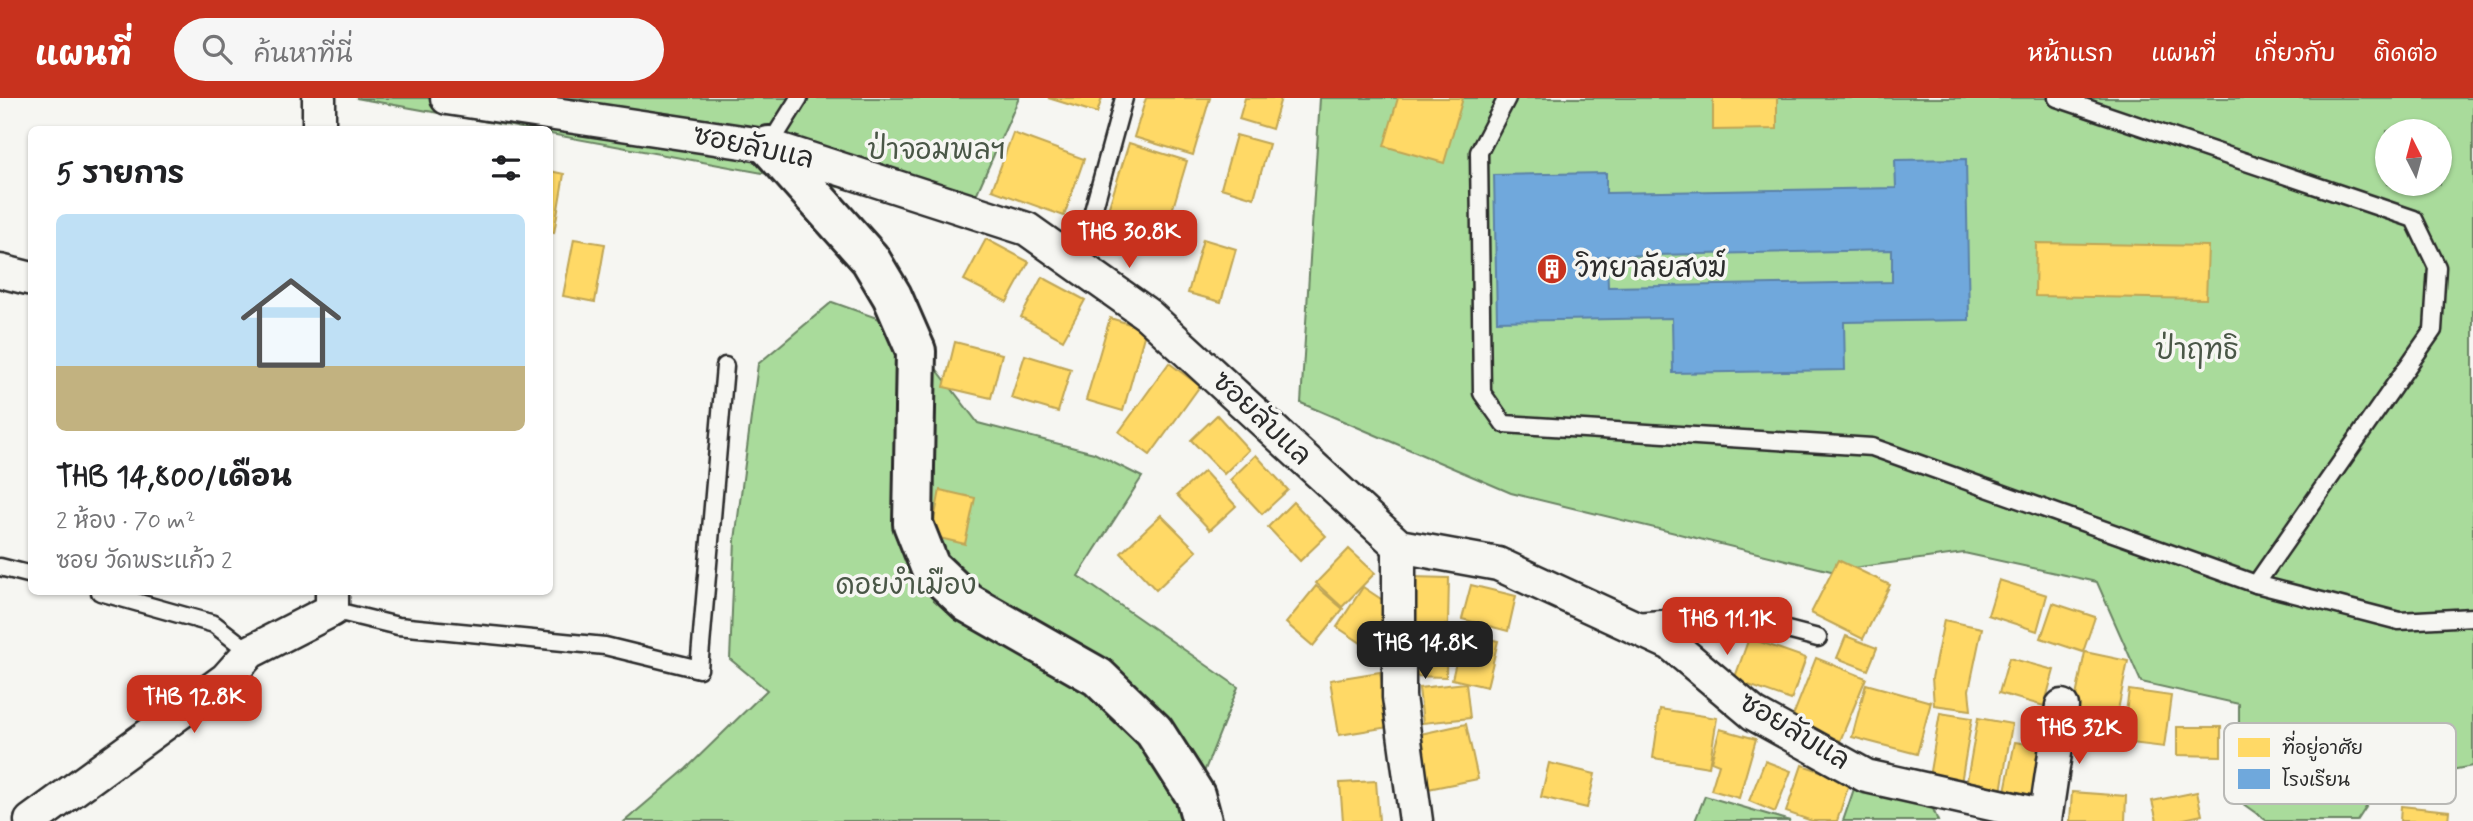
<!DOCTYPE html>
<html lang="th">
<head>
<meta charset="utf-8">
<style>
	:root { --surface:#fff; --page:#f6f6f6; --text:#202124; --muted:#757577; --line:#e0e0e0; --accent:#c8321e }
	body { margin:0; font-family:Mynerve,"Playpen Sans Thai",sans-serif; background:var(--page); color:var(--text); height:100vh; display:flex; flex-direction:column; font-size:26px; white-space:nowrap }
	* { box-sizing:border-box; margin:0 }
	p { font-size:23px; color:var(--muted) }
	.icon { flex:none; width:38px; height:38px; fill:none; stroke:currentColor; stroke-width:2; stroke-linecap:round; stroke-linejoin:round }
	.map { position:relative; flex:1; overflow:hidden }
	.drawer { position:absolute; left:28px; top:28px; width:525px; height:469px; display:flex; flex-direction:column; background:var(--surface); border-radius:10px; box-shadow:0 2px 5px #0004 }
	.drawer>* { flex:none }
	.needle { width:46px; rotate:354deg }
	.tools { position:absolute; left:2375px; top:21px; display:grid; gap:14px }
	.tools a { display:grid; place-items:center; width:77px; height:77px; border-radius:50%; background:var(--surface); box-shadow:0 2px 5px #0004; font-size:35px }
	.price { position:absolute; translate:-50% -60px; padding:0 16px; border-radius:14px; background:var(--accent); color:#fff; font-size:23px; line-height:46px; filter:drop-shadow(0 2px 4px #0008) }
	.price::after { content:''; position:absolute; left:50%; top:42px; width:21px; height:16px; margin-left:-10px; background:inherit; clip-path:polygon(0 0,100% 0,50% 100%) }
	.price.on { background:#222; color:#fff }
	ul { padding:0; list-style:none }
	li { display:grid; align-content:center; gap:14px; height:371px; padding:0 28px }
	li+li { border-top:2px solid var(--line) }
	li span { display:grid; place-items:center; height:217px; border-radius:10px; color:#555 }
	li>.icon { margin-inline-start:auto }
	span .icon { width:126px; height:126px; fill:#fffc; stroke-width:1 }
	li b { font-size:30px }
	h2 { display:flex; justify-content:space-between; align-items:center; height:84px; padding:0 28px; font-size:30px }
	header { display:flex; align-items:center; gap:42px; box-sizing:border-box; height:98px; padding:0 35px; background:var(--accent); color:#fff }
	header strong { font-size:33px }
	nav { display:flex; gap:38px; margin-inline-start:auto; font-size:24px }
	.search { width:490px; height:63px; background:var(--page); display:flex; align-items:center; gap:18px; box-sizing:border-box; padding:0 24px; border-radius:38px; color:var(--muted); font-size:26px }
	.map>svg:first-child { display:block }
	.green { fill:#a9db9b; stroke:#6a8363; stroke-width:2; fill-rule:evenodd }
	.homes { fill:#ffd966; stroke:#bfa554; stroke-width:2 }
	.schools { fill:#6fa8dc; stroke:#5b82a7; stroke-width:2; fill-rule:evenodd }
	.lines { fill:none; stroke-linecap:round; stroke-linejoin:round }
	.service-casing { stroke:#2b2b2b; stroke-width:21 }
	.minor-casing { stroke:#2b2b2b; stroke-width:37 }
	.tertiary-casing { stroke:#2b2b2b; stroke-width:44 }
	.service { stroke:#f6f6f2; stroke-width:16 }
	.minor { stroke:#f6f6f2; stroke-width:32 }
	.tertiary { stroke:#f6f6f2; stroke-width:38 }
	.labels { text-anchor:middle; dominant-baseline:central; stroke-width:7; stroke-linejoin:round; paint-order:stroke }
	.street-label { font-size:28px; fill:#2b2b2b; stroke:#f6f6f2 }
	.park-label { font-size:28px; fill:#4a5747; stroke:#f6f6f2 }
	.poi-label { font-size:28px; fill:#2b2b2b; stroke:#f6f6f2; text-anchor:start }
	.key { fill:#f6f6f2; stroke:#b9b9b6; stroke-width:2 }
	.key-label { font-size:19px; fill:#2b2b2b }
</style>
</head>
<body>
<header>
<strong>แผนที่</strong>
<div class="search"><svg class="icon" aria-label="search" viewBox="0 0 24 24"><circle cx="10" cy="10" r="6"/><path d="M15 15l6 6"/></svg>ค้นหาที่นี่</div>
<nav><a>หน้าแรก</a><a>แผนที่</a><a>เกี่ยวกับ</a><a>ติดต่อ</a></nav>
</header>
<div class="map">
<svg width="2473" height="723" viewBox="0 0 2473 723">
	<rect width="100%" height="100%" fill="#f6f6f2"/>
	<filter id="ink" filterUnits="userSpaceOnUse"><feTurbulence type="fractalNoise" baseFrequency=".0143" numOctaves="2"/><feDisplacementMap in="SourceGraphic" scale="14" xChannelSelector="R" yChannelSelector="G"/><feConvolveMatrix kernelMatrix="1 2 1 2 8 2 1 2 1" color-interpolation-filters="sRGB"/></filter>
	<g filter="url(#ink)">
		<g class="green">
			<path d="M356,0H1019L969,113L550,36V32L527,31Z"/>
			<path d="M1320,0H2473V668L2382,685L2357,723H2267L2239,703V606L2141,584L2097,484L1964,455L1831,473L1511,395L1301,305ZM2387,33H2440V86H2387Z"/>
			<path d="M832,204L905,230L978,325L1094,355L1142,379L1078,478L1238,589L1195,697L1200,723H625L686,671L767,592L730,561L735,442L758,266Z"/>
			<path d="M1855,688L1931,706L1938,723H1843Z"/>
			<path d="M1705,698L1790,723H1695Z"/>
		</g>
		<g class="homes">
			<path d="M1048,0H1102L1097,15Z"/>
			<path d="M1146,0H1210L1193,57L1134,39Z"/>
			<path d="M1245,0H1281L1272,31L1239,21Z"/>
			<path d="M1398,0H1463L1444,65L1384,48Z"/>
			<path d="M1713,0H1777V31L1713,32Z"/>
			<path d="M1013,35L1084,61L1064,118L992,92Z"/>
			<path d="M1236,37L1269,46L1254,100L1221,90Z"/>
			<path d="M1129,45L1187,63L1166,133L1107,115Z"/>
			<path d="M550,73L564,76L554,135L550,134Z"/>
			<path d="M574,141L605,146L595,204L563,198Z"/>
			<path d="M986,141L1029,164L1007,204L964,182Z"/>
			<path d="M1203,141L1236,151L1221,204L1188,195Z"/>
			<path d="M2036,145L2208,148L2206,201L2035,198Z"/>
			<path d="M1042,179L1085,202L1063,242L1021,219Z"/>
			<path d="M1110,220L1146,231L1123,313L1086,302Z"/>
			<path d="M955,244L1002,256L991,300L944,289Z"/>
			<path d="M1025,257L1071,271L1058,314L1011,300Z"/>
			<path d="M1169,265L1200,288L1150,357L1119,334Z"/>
			<path d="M1217,317L1249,352L1224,376L1191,342Z"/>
			<path d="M1256,357L1288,392L1262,416L1230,382Z"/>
			<path d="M1204,373L1236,408L1210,432L1177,397Z"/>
			<path d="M940,392L975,400L965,446L931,438Z"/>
			<path d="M1293,404L1326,438L1300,463L1268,429Z"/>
			<path d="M1161,417L1197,453L1156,492L1121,455Z"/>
			<path d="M1349,451L1375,475L1342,509L1316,485Z"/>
			<path d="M1838,462L1890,487L1863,541L1811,515Z"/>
			<path d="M1413,479L1449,480L1448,527H1412Z"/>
			<path d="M1999,482L2047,497L2037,533L1988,517Z"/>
			<path d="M1471,487L1516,498L1508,533L1462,521Z"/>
			<path d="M1316,488L1343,511L1313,548L1286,525Z"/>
			<path d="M1363,489L1393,509L1367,549L1337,529Z"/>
			<path d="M2053,505L2095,519L2083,554L2041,540Z"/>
			<path d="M1944,522L1982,530L1969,592L1971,612L1934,607L1932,580Z"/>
			<path d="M1411,531L1447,532L1446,579L1410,578Z"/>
			<path d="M1463,535L1498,543L1487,589L1452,581Z"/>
			<path d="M1846,538L1877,550L1868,572L1837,560Z"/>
			<path d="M1749,540L1806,560L1791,602L1734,582Z"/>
			<path d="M2085,554L2128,563L2112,641L2069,633Z"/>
			<path d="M1816,560L1866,580L1840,643L1791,623Z"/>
			<path d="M2009,560L2054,572L2044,608L1999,595Z"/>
			<path d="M1380,574L1389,629L1339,637L1330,582Z"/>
			<path d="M1466,585L1470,620L1423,625L1419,590Z"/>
			<path d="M1866,586L1931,604L1917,656L1852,639Z"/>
			<path d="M2129,592L2171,598L2164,649L2122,644Z"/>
			<path d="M1660,611L1717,620L1709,669L1653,660Z"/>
			<path d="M1940,615L1972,620L1961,685L1929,679Z"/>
			<path d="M1978,620L2012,626L2001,694L1966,688Z"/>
			<path d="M1466,626L1478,681L1428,691L1416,637Z"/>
			<path d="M2177,629H2221V658L2177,657Z"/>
			<path d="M1720,631L1756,641L1739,700L1711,692L1719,666L1711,663Z"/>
			<path d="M2015,644L2046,649L2036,699L2005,693Z"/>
			<path d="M1765,663L1791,673L1775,714L1749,703Z"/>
			<path d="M1549,665L1595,676L1587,710L1541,699Z"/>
			<path d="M1802,667L1850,683L1837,723H1812L1786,714Z"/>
			<path d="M1376,683L1379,723H1343L1340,685Z"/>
			<path d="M2072,694L2126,698L2125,723H2070Z"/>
			<path d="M2197,694L2202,717L2175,723H2157L2152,703Z"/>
			<path d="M2401,708L2449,713L2448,723H2400Z"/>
		</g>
		<path class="schools" d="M1966,61L1969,222L1844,224L1845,272L1673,275L1672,220L1497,223L1494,77L1606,75V95L1896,90L1895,62ZM1892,152V184L1608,189L1607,158Z"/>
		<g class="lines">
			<g class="service-casing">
				<g id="service">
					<path d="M1507,0L1479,54L1482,295L1504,326L1872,349L2256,486L2433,232L2437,169L2414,121L2057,0"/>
					<path d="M769,48L799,0"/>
					<path d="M1078,168L1124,0"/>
					<path d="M0,469L32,477"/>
					<path d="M2256,486L2399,523L2473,519"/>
					<path d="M100,494L214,526L250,554"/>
					<path d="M332,512L398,528L605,548L699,571L725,268"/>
					<path d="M1634,523L1675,520H1741L1818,540"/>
				</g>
			</g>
			<g class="minor-casing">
				<g id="minor">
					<path d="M319,0V32"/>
					<path d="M447,0L769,48L1027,131L1148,217L1399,448L1498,466L1671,546L1754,616L1866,678L2045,718"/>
					<path d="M0,173L32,181"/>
					<path d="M1399,448V599L1416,723"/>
					<path d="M31,723L226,581L250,554L332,512V494"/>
					<path d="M2045,723L2062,608"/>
				</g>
			</g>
			<g class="tertiary-casing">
				<path id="tertiary" d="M769,48L870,161L892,198L916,253L913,426L930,469L968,505L1098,579L1154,633L1195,697L1202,723"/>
			</g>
			<use href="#service" class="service"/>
			<use href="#minor" class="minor"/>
			<use href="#tertiary" class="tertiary"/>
		</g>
	</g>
	<defs>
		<g id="building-disc" transform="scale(1.575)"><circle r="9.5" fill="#c8321e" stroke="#f6f6f2"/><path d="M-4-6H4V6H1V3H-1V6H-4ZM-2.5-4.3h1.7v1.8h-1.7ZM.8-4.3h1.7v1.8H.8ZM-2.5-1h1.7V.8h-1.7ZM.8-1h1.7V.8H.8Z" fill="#fff"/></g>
	</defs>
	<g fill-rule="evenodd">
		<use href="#building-disc" x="1552" y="171"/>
	</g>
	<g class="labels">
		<g class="street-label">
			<text transform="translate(753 50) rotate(12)">ซอยลับแล</text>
			<text transform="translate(1261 321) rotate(43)">ซอยลับแล</text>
			<text transform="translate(1794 634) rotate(31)">ซอยลับแล</text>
		</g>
		<g class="park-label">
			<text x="937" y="53">ป่าจอมพลฯ</text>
			<text x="2197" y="253">ป่าฤทธิ</text>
			<text x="906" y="488">ดอยงำเมือง</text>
		</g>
		<g class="poi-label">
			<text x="1575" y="171">วิทยาลัยสงฆ์</text>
		</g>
	</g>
	<rect x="2224" y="625" width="232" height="81" rx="10" class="key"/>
	<rect x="2238" y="640" width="32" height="19" fill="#ffd966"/>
	<rect x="2238" y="671" width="32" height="20" fill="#6fa8dc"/>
	<g class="key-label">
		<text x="2282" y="656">ที่อยู่อาศัย</text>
		<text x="2282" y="688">โรงเรียน</text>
	</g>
</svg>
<div class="tools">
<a><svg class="needle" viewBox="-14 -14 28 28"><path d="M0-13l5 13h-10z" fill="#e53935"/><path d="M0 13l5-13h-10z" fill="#757577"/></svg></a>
</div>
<b class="price" style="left:1129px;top:172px">THB 30.8K</b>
<b class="price" style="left:1727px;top:559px">THB 11.1K</b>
<b class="price on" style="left:1425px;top:583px">THB 14.8K</b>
<b class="price" style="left:194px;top:637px">THB 12.8K</b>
<b class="price" style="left:2079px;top:668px">THB 32K</b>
<section class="drawer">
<h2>5 รายการ<svg class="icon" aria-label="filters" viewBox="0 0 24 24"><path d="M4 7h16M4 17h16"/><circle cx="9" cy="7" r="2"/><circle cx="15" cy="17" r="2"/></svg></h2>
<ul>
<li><span style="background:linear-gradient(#bfe0f5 70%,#c2b280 0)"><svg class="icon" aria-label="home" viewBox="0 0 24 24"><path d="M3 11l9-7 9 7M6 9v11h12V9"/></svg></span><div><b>THB 14,800/เดือน</b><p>2 ห้อง · 70 m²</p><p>ซอย วัดพระแก้ว 2</p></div></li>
</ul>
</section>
</div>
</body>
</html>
